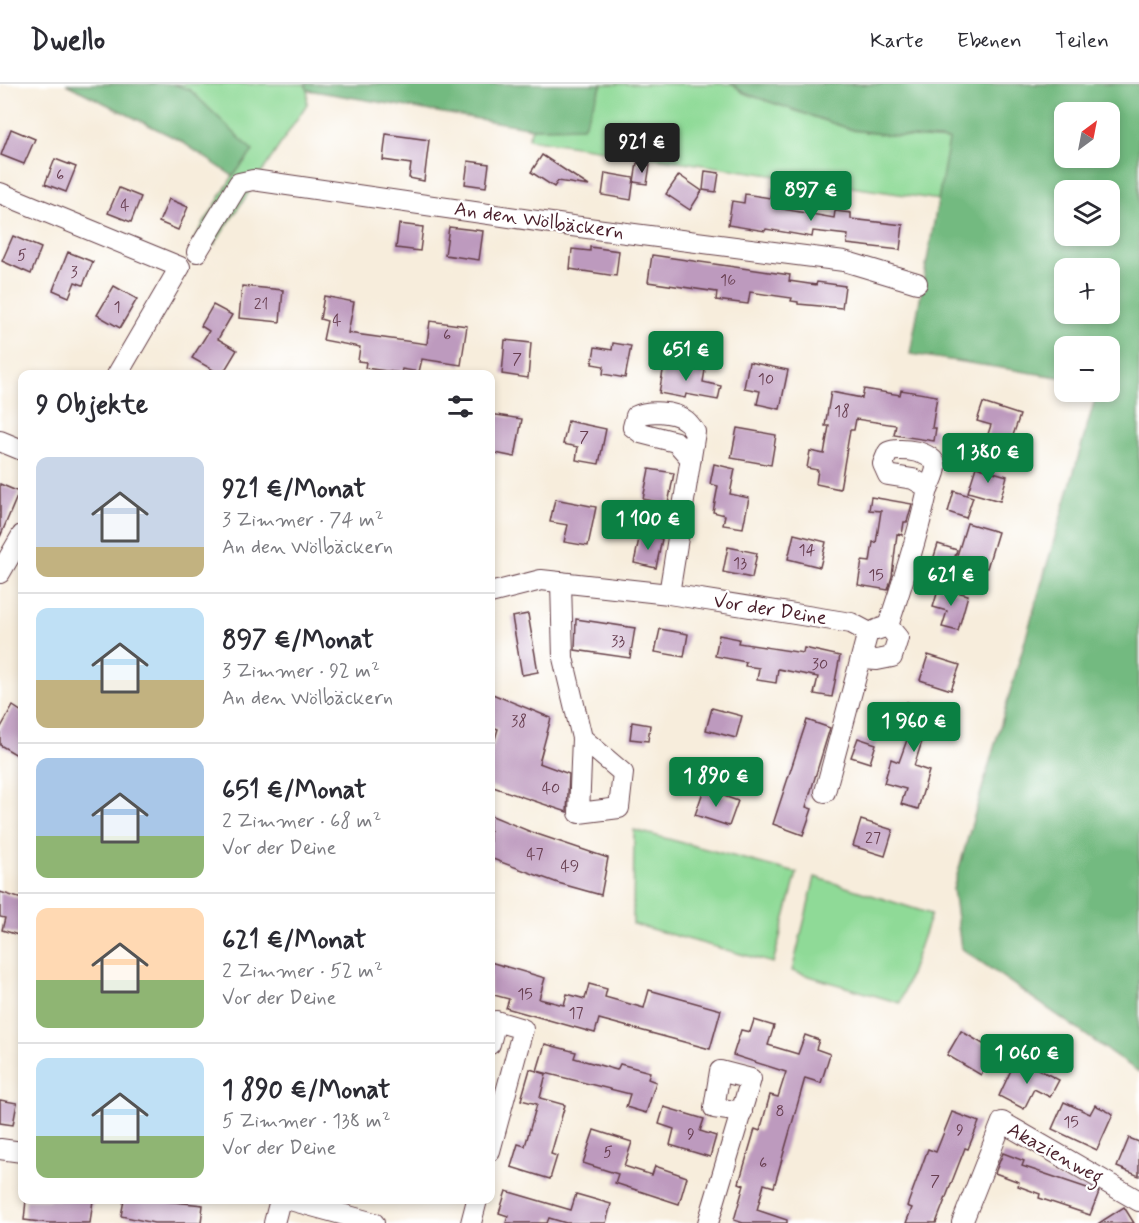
<!DOCTYPE html>
<html lang="de">
<head>
<meta charset="utf-8">
<style>
	:root { --surface:#fff; --page:#f7f7f7; --text:#2b2b33; --muted:#7c7c81; --line:#e1e1e2; --accent:#0b8043 }
	body { margin:0; font-family:Mynerve,sans-serif; background:var(--page); color:var(--text); height:100vh; display:flex; flex-direction:column; font-size:22px; white-space:nowrap }
	* { box-sizing:border-box; margin:0 }
	p { font-size:20px; color:var(--muted) }
	.icon { flex:none; width:33px; height:33px; fill:none; stroke:currentColor; stroke-width:2; stroke-linecap:round; stroke-linejoin:round }
	.map { position:relative; flex:1; overflow:hidden }
	.drawer { position:absolute; left:18px; top:286px; width:477px; height:834px; display:flex; flex-direction:column; background:var(--surface); border-radius:12px; box-shadow:0 3px 9px #0003 }
	.drawer>* { flex:none }
	.needle { width:39px; rotate:32deg }
	.tools { position:absolute; left:1054px; top:18px; display:grid; gap:12px }
	.tools a { display:grid; place-items:center; width:66px; height:66px; border-radius:12px; background:var(--surface); box-shadow:0 3px 9px #0003; font-size:30px }
	.price { position:absolute; translate:-50% -51px; padding:0 14px; border-radius:6px; background:var(--accent); color:#fff; font-size:20px; line-height:39px; filter:drop-shadow(0 2px 3px #0008) }
	.price::after { content:''; position:absolute; left:50%; top:36px; width:18px; height:14px; margin-left:-9px; background:inherit; clip-path:polygon(0 0,100% 0,50% 100%) }
	.price.current { background:#222; color:#fff }
	ul { padding:0; list-style:none }
	li { display:flex; align-items:center; gap:18px; height:150px; padding:0 18px }
	li+li { border-top:2px solid var(--line) }
	li span { display:grid; place-items:center; flex:none; width:168px; height:120px; border-radius:12px; color:#555 }
	li>.icon { margin-inline-start:auto }
	span .icon { width:72px; height:72px; fill:#fffc; stroke-width:1 }
	li b { font-size:26px }
	h2 { display:flex; justify-content:space-between; align-items:center; height:72px; padding:0 18px; font-size:26px }
	header { display:flex; align-items:center; gap:36px; box-sizing:border-box; height:84px; padding:0 30px; background:var(--surface); border-bottom:2px solid var(--line) }
	header strong { font-size:28px }
	nav { display:flex; gap:33px; margin-inline-start:auto; font-size:21px }
	.map>svg:first-child { display:block }
	.green { fill:#8fda97; stroke:#6c7c61; stroke-width:1.5 }
	.forest { fill:#73ba80; stroke:#5e6c56; stroke-width:1.5; fill-rule:evenodd }
	.building { fill:#bd9abe }
	.lines { fill:none; stroke-linecap:round; stroke-linejoin:round }
	.minor-casing { stroke:#643e46; stroke-width:22 }
	.minor { stroke:#fff; stroke-width:20 }
	.labels { text-anchor:middle; dominant-baseline:central; stroke-width:4.5; stroke-linejoin:round; paint-order:stroke }
	.number-label { font-size:16px; fill:#673e50 }
	.street-label { font-size:20px; fill:#4a1f2b; stroke:#fff }
</style>
</head>
<body>
<header>
<strong>Dwello</strong>
<nav><a>Karte</a><a>Ebenen</a><a>Teilen</a></nav>
</header>
<div class="map">
<svg width="1139" height="1139" viewBox="0 0 1139 1139">
	<rect width="100%" height="100%" fill="#fff"/>
	<filter id="ink" filterUnits="userSpaceOnUse"><feTurbulence type="fractalNoise" baseFrequency=".0167" numOctaves="2"/><feDisplacementMap in="SourceGraphic" scale="12" xChannelSelector="R" yChannelSelector="G"/><feConvolveMatrix kernelMatrix="1 2 1 2 8 2 1 2 1" color-interpolation-filters="sRGB"/></filter>
	<filter id="wash" filterUnits="userSpaceOnUse"><feTurbulence type="fractalNoise" baseFrequency=".008" numOctaves="4" result="noise"/><feDisplacementMap in="SourceGraphic" scale="24" xChannelSelector="R" yChannelSelector="G"/><feGaussianBlur stdDeviation="1.35" result="paint"/><feColorMatrix in="noise" values="0 0 0 0 0 0 0 0 0 0 0 0 0 0 0 0 0 1.4 0 .05"/><feComposite in="paint" operator="in"/></filter>
	<g filter="url(#wash)">
		<rect width="100%" height="100%" fill="#f7eddc"/>
		<g class="green">
			<path d="M173,0H305L308,6L307,20L214,161L193,157L233,92L190,6Z"/>
			<path d="M602,0H732L744,9L853,46L888,51L950,56L939,116L528,55L532,44L583,43Z"/>
			<path d="M634,746L797,789L773,879L633,840Z"/>
			<path d="M815,793L931,830L900,919L792,887Z"/>
		</g>
		<g class="forest">
			<path d="M66,0H173L190,6L253,67L233,92L179,56Z"/>
			<path d="M305,0H602L583,43L532,44L308,6Z"/>
			<path d="M732,0H1139V988L961,864L953,805L1097,308H1110V262H1065V294L910,270L949,56L888,51L853,46L744,9ZM1065,28H1110V74H1065ZM1065,106H1110V152H1065ZM1065,184H1110V230H1065Z"/>
		</g>
		<g id="blocks">
			<g class="building">
				<path d="M11,45L35,55L24,80L1,71Z"/>
				<path d="M386,50L429,56L424,97L409,94L411,80L383,76Z"/>
				<path d="M542,71L589,102L558,97L554,103L531,88Z"/>
				<path d="M55,75L76,83L66,108L45,100Z"/>
				<path d="M468,77L489,80L486,103L465,100Z"/>
				<path d="M637,79L650,81L647,100L634,98Z"/>
				<path d="M705,87L719,89L716,108L703,106Z"/>
				<path d="M605,89L634,94L631,116L602,111Z"/>
				<path d="M679,91L702,107L690,126L666,110Z"/>
				<path d="M772,103L785,105L782,125L834,134L835,127L851,129V135L903,141L900,166L847,160L848,151L813,147L812,153L766,145L765,147L728,141L732,117L744,119L745,110L770,114Z"/>
				<path d="M119,104L141,113L131,138L108,129Z"/>
				<path d="M169,115L188,123L178,146L159,138Z"/>
				<path d="M399,140L423,143L420,167L396,164Z"/>
				<path d="M449,143L483,147L479,176L445,171Z"/>
				<path d="M13,152L41,164L31,190L2,177Z"/>
				<path d="M590,163L619,167L616,192L570,185L572,165L590,167Z"/>
				<path d="M68,168L93,178L83,201L75,198L69,213L53,206Z"/>
				<path d="M652,171L790,191L789,197L816,201L817,198L845,202L842,224L798,220V218L791,217L792,214L750,208L748,220L716,216L717,208L648,198Z"/>
				<path d="M114,202L137,215L120,244L97,231Z"/>
				<path d="M242,202L283,206L280,238L239,234Z"/>
				<path d="M324,212L354,218L348,249L427,260L430,237L467,242L461,281L422,275L419,288L402,285L401,289L365,284L366,278L358,277L360,263L323,256L327,237L320,235Z"/>
				<path d="M213,221L232,231L218,255L237,266L222,291L192,274L209,247L201,242Z"/>
				<path d="M505,256L531,259L528,294L502,290Z"/>
				<path d="M613,259L631,262L625,294L603,290L604,282L592,280L595,263L612,266Z"/>
				<path d="M665,276L691,280L690,284L705,286L703,298L721,302L718,316L686,310L685,314L659,309Z"/>
				<path d="M749,278L788,286L780,325L757,320L760,307L744,304Z"/>
				<path d="M864,305L900,311L901,306L937,312L932,344H936L934,357L894,351L896,341L856,335L854,346H850L840,405L816,400L818,386L807,384L810,367L824,370L829,342H825L831,308L862,314Z"/>
				<path d="M983,319L1020,331L1009,363L986,356L991,341L977,337Z"/>
				<path d="M490,330L522,335L515,373L490,368Z"/>
				<path d="M568,337L606,345L599,380L576,376L578,363L563,360Z"/>
				<path d="M737,344L776,351L771,381L731,374Z"/>
				<path d="M714,380L735,385L730,410L749,414L743,444L723,441L725,431L713,428L718,402L710,400Z"/>
				<path d="M976,383L1007,392L1000,417L968,408Z"/>
				<path d="M649,385L674,389L668,420L643,415Z"/>
				<path d="M0,400L19,408L0,453Z"/>
				<path d="M954,407L973,413L966,434L948,428Z"/>
				<path d="M871,413L912,420L907,438H904L902,451L897,450L892,492L888,506L858,501L862,477L870,478L873,458L876,459L881,427L869,426Z"/>
				<path d="M555,415L596,423L588,462L564,458L568,441L550,438Z"/>
				<path d="M967,439L998,448L987,484L956,475Z"/>
				<path d="M640,450L662,455L656,484L634,479Z"/>
				<path d="M794,450L826,458L820,483L788,475Z"/>
				<path d="M938,460L957,466L949,491L930,485Z"/>
				<path d="M728,463L757,469L752,494L723,488Z"/>
				<path d="M939,503L968,511L958,547L942,543L947,527L933,523Z"/>
				<path d="M528,530L538,588L522,591L512,533Z"/>
				<path d="M576,535L635,544L630,574L575,566Z"/>
				<path d="M660,545L688,550L684,573L655,568Z"/>
				<path d="M719,551L739,555L738,559L803,569L804,564L840,572L832,613L814,610L818,593L778,585L776,599L757,596L759,584L745,582L746,578L715,572Z"/>
				<path d="M928,571L960,581L951,606L920,596Z"/>
				<path d="M490,609L551,634L539,679L569,690L567,728L490,702V672L498,645L490,642Z"/>
				<path d="M907,618L949,632L943,650L926,645L914,682L929,687L918,725L901,720L906,705L884,699L891,675L899,678L912,642L900,638Z"/>
				<path d="M13,622L22,628V674L0,661V645Z"/>
				<path d="M712,624L742,632L736,654L706,646Z"/>
				<path d="M807,636L830,644L806,723L812,725L803,751L773,740Z"/>
				<path d="M632,638L650,641L648,657L630,655Z"/>
				<path d="M858,654L876,660L870,679L851,673Z"/>
				<path d="M704,705L738,717L729,742L695,731Z"/>
				<path d="M490,731L531,748L608,774L601,811L558,799L490,774Z"/>
				<path d="M861,736L893,746L885,772L853,762Z"/>
				<path d="M0,808L22,815V834L18,851L2,846L5,834L0,833Z"/>
				<path d="M490,878L545,894L539,915L564,921L567,910L585,915L589,900L607,905L605,913L644,924L649,906L721,926L710,965L599,935L595,949L506,924L509,915L490,910Z"/>
				<path d="M754,936L774,942L768,961L798,970L805,951L819,956L816,965L830,970L821,999L805,994L774,1103L764,1100L757,1126L787,1136V1139H743L734,1136L744,1101L739,1099L755,1045L760,1047L770,1011L778,1013L786,988L733,971L741,946L750,948Z"/>
				<path d="M961,947L995,967L981,991L947,971Z"/>
				<path d="M545,960L576,968L574,974L617,986L620,980L650,988L648,995L656,998L646,1029L626,1023L630,1010L537,987Z"/>
				<path d="M1030,981L1059,996L1050,1013L1034,1005L1024,1025L999,1012L1013,982L1027,988Z"/>
				<path d="M530,985L546,990L540,1014L565,1021L551,1070L557,1072L550,1095L511,1083L518,1060L525,1062L537,1020L521,1016Z"/>
				<path d="M0,1016L17,1019L13,1041L0,1039Z"/>
				<path d="M1064,1018L1090,1030L1095,1021L1113,1030L1097,1066L1052,1045Z"/>
				<path d="M664,1023L704,1035L700,1047L716,1052L710,1073L670,1061L674,1045L659,1040Z"/>
				<path d="M952,1028L979,1038L968,1065L965,1064L936,1139H906L912,1124L907,1122L928,1065L936,1068Z"/>
				<path d="M594,1046L632,1058L624,1082L652,1091L655,1082L687,1093L679,1120L615,1099L618,1090L583,1079Z"/>
				<path d="M1129,1054L1139,1058V1092L1117,1083Z"/>
				<path d="M1003,1069L1024,1077L1022,1082L1099,1108L1090,1131L1039,1114L1040,1110L1018,1102L1019,1098L995,1089Z"/>
				<path d="M506,1107L571,1126L576,1110L611,1120L606,1139H566L549,1134L547,1139H506L508,1132L499,1129Z"/>
				<path d="M26,1116H93L90,1139H49L24,1136Z"/>
				<path d="M124,1116H154L203,1121L201,1139H154L121,1132Z"/>
				<path d="M1124,1123L1134,1139H1099Z"/>
			</g>
		</g>
	</g>
	<g filter="url(#ink)">
		<use href="#blocks" fill-opacity="0" stroke="#643e46" stroke-width="1.5"/>
		<g class="lines">
			<g class="minor-casing">
				<g id="minor">
					<path d="M0,109L180,183L117,291"/>
					<path d="M197,168L239,99L253,96L572,142L844,177L917,199"/>
					<path d="M0,357L22,366"/>
					<path d="M0,489L22,451"/>
					<path d="M561,498L563,574L582,654L579,729L619,724L623,689L582,654"/>
					<path d="M490,509L541,496L669,510L851,539L868,548L825,708"/>
					<path d="M669,510L695,348C692,344 689,338 685,336C674,327 648,326 636,332L633,343L641,349L676,358L691,375"/>
					<path d="M888,542C903,498 917,454 927,409C929,401 936,391 936,383C935,367 899,363 888,368L883,380L888,391L913,395L929,404"/>
					<path d="M862,575L877,576L892,573L898,554L888,542L876,546"/>
					<path d="M490,960L496,937L523,945L490,1067"/>
					<path d="M0,1065L22,1068"/>
					<path d="M290,1116L374,1139"/>
					<path d="M274,1139L280,1116"/>
					<path d="M471,1139L477,1116"/>
					<path d="M708,1139L751,995L720,987L714,1024L742,1028"/>
					<path d="M962,1139L1002,1038L1139,1117"/>
				</g>
			</g>
			<use href="#minor" class="minor"/>
		</g>
	</g>
	<g class="labels">
		<g class="number-label">
			<text x="60" y="91">6</text>
			<text x="125" y="121">4</text>
			<text x="22" y="171">5</text>
			<text x="74" y="188">3</text>
			<text x="728" y="196">16</text>
			<text x="261" y="220">21</text>
			<text x="117" y="223">1</text>
			<text x="337" y="236">4</text>
			<text x="447" y="251">6</text>
			<text x="517" y="275">7</text>
			<text x="766" y="295">10</text>
			<text x="842" y="327">18</text>
			<text x="584" y="353">7</text>
			<text x="807" y="466">14</text>
			<text x="740" y="479">13</text>
			<text x="876" y="491">15</text>
			<text x="618" y="557">33</text>
			<text x="820" y="580">30</text>
			<text x="519" y="637">38</text>
			<text x="551" y="704">40</text>
			<text x="873" y="754">27</text>
			<text x="535" y="770">47</text>
			<text x="570" y="782">49</text>
			<text x="525" y="910">15</text>
			<text x="576" y="929">17</text>
			<text x="780" y="1027">8</text>
			<text x="1071" y="1038">15</text>
			<text x="960" y="1046">9</text>
			<text x="691" y="1050">9</text>
			<text x="608" y="1068">5</text>
			<text x="763" y="1079">6</text>
			<text x="935" y="1097">7</text>
		</g>
		<g class="street-label">
			<text transform="translate(539 137) rotate(8)">An den Wölbäckern</text>
			<text transform="translate(770 526) rotate(9)">Vor der Deine</text>
			<text transform="translate(1055 1070) rotate(29)">Akazienweg</text>
		</g>
	</g>
</svg>
<div class="tools">
<a><svg class="needle" viewBox="-14 -14 28 28"><path d="M0-13l5 13h-10z" fill="#e53935"/><path d="M0 13l5-13h-10z" fill="#7c7c81"/></svg></a>
<a><svg class="icon" aria-label="layers" viewBox="0 0 24 24"><path d="M12 4l9 5-9 5-9-5zM3 14l9 5 9-5"/></svg></a>
<a>+</a>
<a>−</a>
</div>
<b class="price current" style="left:642px;top:90px">921 €</b>
<b class="price" style="left:811px;top:138px">897 €</b>
<b class="price" style="left:686px;top:298px">651 €</b>
<b class="price" style="left:988px;top:400px">1 380 €</b>
<b class="price" style="left:648px;top:467px">1 100 €</b>
<b class="price" style="left:951px;top:523px">621 €</b>
<b class="price" style="left:914px;top:669px">1 960 €</b>
<b class="price" style="left:716px;top:724px">1 890 €</b>
<b class="price" style="left:1027px;top:1001px">1 060 €</b>
<section class="drawer">
<h2>9 Objekte<svg class="icon" aria-label="filters" viewBox="0 0 24 24"><path d="M4 7h16M4 17h16"/><circle cx="9" cy="7" r="2"/><circle cx="15" cy="17" r="2"/></svg></h2>
<ul>
<li><span style="background:linear-gradient(#c9d6e8 75%,#c2b280 0)"><svg class="icon" aria-label="home" viewBox="0 0 24 24"><path d="M3 11l9-7 9 7M6 9v11h12V9"/></svg></span><div><b>921 €/Monat</b><p>3 Zimmer · 74 m²</p><p>An den Wölbäckern</p></div></li>
<li><span style="background:linear-gradient(#bfe0f5 60%,#c2b280 0)"><svg class="icon" aria-label="home" viewBox="0 0 24 24"><path d="M3 11l9-7 9 7M6 9v11h12V9"/></svg></span><div><b>897 €/Monat</b><p>3 Zimmer · 92 m²</p><p>An den Wölbäckern</p></div></li>
<li><span style="background:linear-gradient(#a9c7e8 65%,#8fb573 0)"><svg class="icon" aria-label="home" viewBox="0 0 24 24"><path d="M3 11l9-7 9 7M6 9v11h12V9"/></svg></span><div><b>651 €/Monat</b><p>2 Zimmer · 68 m²</p><p>Vor der Deine</p></div></li>
<li><span style="background:linear-gradient(#ffd9b3 60%,#8fb573 0)"><svg class="icon" aria-label="home" viewBox="0 0 24 24"><path d="M3 11l9-7 9 7M6 9v11h12V9"/></svg></span><div><b>621 €/Monat</b><p>2 Zimmer · 52 m²</p><p>Vor der Deine</p></div></li>
<li><span style="background:linear-gradient(#bfe0f5 65%,#8fb573 0)"><svg class="icon" aria-label="home" viewBox="0 0 24 24"><path d="M3 11l9-7 9 7M6 9v11h12V9"/></svg></span><div><b>1 890 €/Monat</b><p>5 Zimmer · 138 m²</p><p>Vor der Deine</p></div></li>
</ul>
</section>
</div>
</body>
</html>
